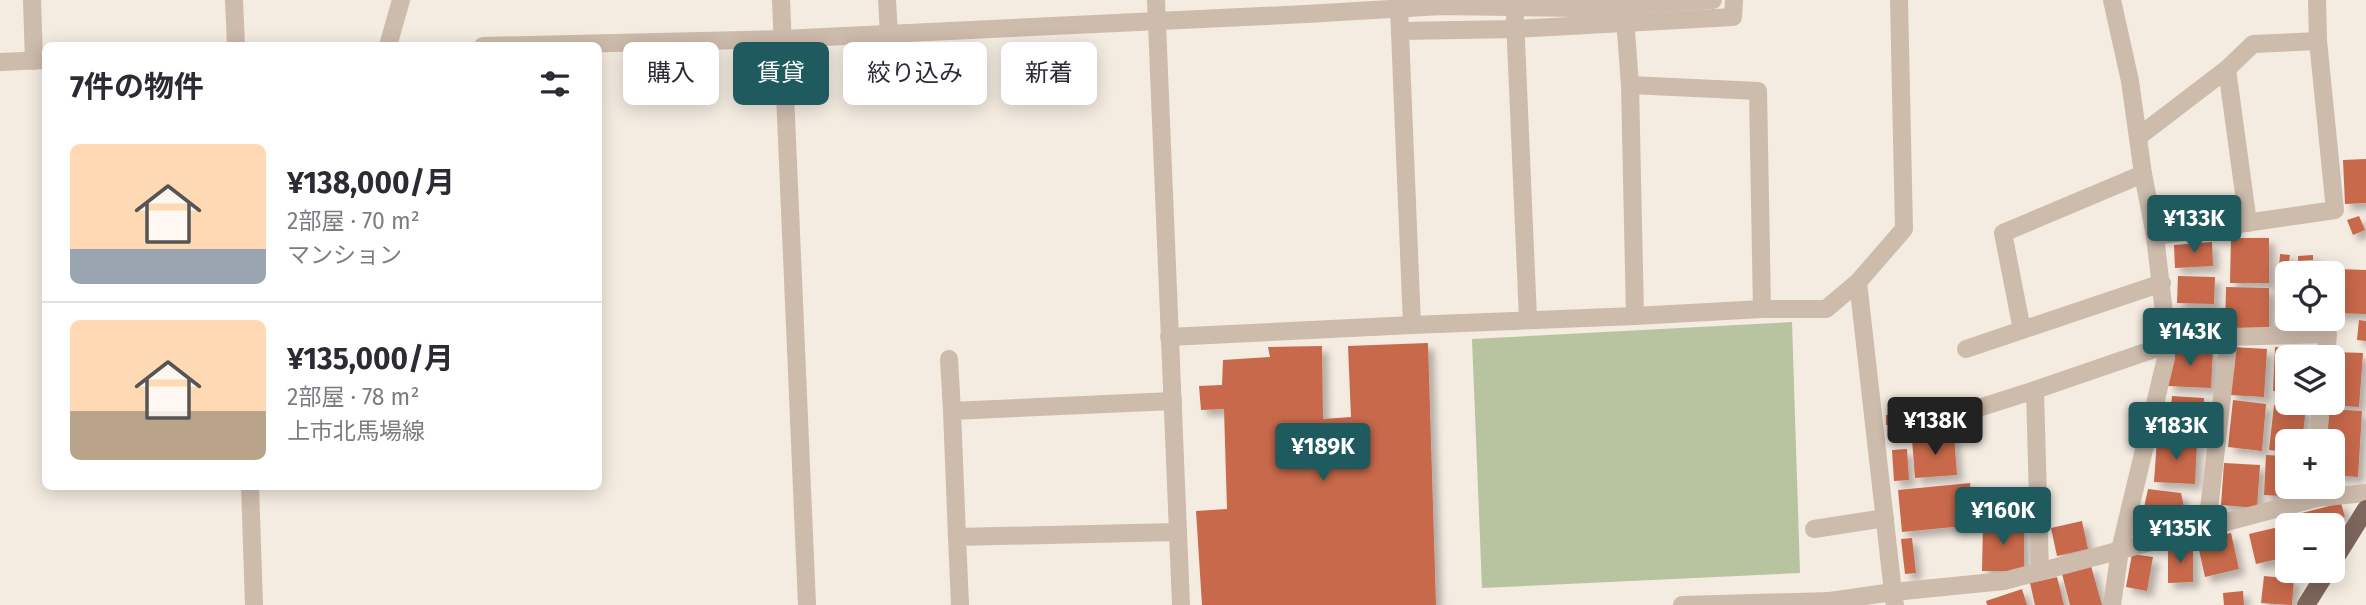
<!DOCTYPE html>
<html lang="ja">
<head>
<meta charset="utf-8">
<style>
	:root { --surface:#fff; --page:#f2f2f3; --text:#2b2b33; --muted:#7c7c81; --line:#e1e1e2; --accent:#1f5a5e }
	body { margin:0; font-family:"Fira Sans","Noto Sans JP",sans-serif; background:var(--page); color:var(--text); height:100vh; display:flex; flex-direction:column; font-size:26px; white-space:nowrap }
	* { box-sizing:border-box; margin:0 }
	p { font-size:23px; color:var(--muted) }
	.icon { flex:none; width:38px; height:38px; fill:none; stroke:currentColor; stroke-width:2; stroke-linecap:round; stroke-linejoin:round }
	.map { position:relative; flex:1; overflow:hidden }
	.sheet { position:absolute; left:42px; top:42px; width:560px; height:448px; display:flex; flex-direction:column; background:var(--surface); border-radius:10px; box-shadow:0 4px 18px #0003 }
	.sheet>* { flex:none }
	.hud { position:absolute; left:623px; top:42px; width:665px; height:63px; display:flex; gap:14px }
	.buttons { position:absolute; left:2275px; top:261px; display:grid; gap:14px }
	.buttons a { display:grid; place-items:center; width:70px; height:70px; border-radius:10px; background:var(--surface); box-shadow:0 4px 18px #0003; font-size:35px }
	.price { position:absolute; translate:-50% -60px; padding:0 16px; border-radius:7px; background:var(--accent); color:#fff; font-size:23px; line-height:46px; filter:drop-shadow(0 2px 4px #0008) }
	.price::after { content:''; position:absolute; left:50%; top:42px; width:21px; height:16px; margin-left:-10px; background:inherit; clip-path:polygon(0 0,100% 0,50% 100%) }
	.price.current { background:#222; color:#fff }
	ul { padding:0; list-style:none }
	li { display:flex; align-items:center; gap:21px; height:175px; padding:0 28px }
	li+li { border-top:2px solid var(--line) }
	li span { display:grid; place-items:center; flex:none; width:196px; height:140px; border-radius:10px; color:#555 }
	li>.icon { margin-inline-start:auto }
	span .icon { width:84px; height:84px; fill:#fffc; stroke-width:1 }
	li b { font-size:30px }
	h2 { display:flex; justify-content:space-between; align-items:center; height:84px; padding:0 28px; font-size:30px }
	.chip { padding:0 24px; border-radius:10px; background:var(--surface); box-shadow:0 4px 18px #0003; font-size:24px; line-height:63px }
	.chip.current { background:var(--accent); color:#fff }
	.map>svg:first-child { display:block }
	.green { fill:#b8c4a0 }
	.building { fill:#c8694b; filter:url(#shadow) }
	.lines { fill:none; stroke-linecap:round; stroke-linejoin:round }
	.minor { stroke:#cdbbac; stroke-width:18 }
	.major { stroke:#7d675c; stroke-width:18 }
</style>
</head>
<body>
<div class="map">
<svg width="2366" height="605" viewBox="0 0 2366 605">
	<defs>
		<filter id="shadow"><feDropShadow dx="6" dy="6" stdDeviation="3.5" flood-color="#0004"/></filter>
	</defs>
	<rect width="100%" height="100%" fill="#f4ebe1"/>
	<path class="green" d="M1792,322L1800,573L1482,588L1472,339Z"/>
	<g class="building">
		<path d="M2366,159V203L2345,204L2343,160Z"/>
		<path d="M2359,216L2365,230L2353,235L2347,220Z"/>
		<path d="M2231,238H2269V283H2230Z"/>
		<path d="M2212,242L2213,266L2175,268L2174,245Z"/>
		<path d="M2280,254L2290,255L2288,268L2279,267Z"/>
		<path d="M2313,255V260L2298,261V256Z"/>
		<path d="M2336,269L2366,270V314L2335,313Z"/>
		<path d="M2281,275L2287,276V318H2315V324H2281Z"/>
		<path d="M2178,276L2215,277L2214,304L2177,303Z"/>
		<path d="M2226,287L2269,288V328H2225Z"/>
		<path d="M2175,310L2202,311L2201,343L2173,342Z"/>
		<path d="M2359,320L2366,321V341L2357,340Z"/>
		<path d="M1428,343L1436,605H1202L1196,511L1227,509L1224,409L1201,410L1199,386L1222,385L1223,360L1270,357L1268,347L1322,346L1323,419L1351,417L1348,346Z"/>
		<path d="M2233,347L2267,349L2264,397L2230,395Z"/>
		<path d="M2275,347L2308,349V357H2287V392L2273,391Z"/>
		<path d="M2170,348L2213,350L2211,388L2168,386Z"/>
		<path d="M2333,352L2363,353L2359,407L2330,405V402H2333Z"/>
		<path d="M2172,396L2204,398L2202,435L2169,433Z"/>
		<path d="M2233,400L2266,404L2262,451L2228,447Z"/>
		<path d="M2274,405L2306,408L2302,441H2287V452L2269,450Z"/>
		<path d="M2329,409L2362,411L2358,477L2333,475V441H2327Z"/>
		<rect x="1886" y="415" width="15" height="10"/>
		<path d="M1954,435L1957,475L1915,478L1912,439Z"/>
		<path d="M2157,440L2197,442L2195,484L2154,482Z"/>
		<path d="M1907,449L1909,480L1894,481L1892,450Z"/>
		<path d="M2266,455L2287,456V486H2298L2297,497L2264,495Z"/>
		<path d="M2224,463L2260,465L2257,508L2221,505Z"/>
		<path d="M1970,483L1974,525L1902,532L1898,490Z"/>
		<path d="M2148,489L2181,493L2188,525L2138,536Z"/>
		<path d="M2341,503L2345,517L2325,522L2326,525H2296L2294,515Z"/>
		<path d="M2082,521L2088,549L2057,556L2051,528Z"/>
		<path d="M1983,523L2024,524V571H1982Z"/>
		<path d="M2287,525V557L2256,564L2249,534Z"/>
		<path d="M2231,533L2239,569L2205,577L2197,541Z"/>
		<path d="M1912,538L1916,573L1905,574L1901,539Z"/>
		<path d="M2168,548H2193V582L2168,583Z"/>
		<path d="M2132,554L2153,557L2147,591L2126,587Z"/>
		<path d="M2091,566L2102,605H2070L2062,574Z"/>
		<path d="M2264,576L2294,579L2292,605L2261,603Z"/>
		<path d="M2057,577L2064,605H2035L2030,583Z"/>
		<path d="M2022,589L2027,605H1987L1986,601Z"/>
		<path d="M2243,591L2244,605H2224L2223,593Z"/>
	</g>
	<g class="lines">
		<g class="minor">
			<path d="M32,0L34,61"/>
			<path d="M234,0L236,46"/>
			<path d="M781,0L807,605"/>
			<path d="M887,0L889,34"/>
			<path d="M1156,0L1181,605"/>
			<path d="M2112,0L2130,81L2143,174L2155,236L2166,330V358L2120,550L2112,605"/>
			<path d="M1624,5L1630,85L1758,91L1762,309H1826L1858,282"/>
			<path d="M1515,18L1528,319"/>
			<path d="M1400,31L1516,29L1733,17L1734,0"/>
			<path d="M388,46L401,0"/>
			<path d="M483,46L782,39L1306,14L1441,6L1579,8L1713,0"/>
			<path d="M0,62L45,60"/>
			<path d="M2227,69L2253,44L2318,41"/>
			<path d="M1630,85L1635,316L1762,309"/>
			<path d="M2138,137L2227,69L2248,223"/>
			<path d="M2155,236L2335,210L2318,41L2317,0"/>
			<path d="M1412,325L1635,316"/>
			<path d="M2022,330L2003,233L2143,174"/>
			<path d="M1169,337L1412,325L1399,8"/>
			<path d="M1966,349L2162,283"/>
			<path d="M949,359L952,411"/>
			<path d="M2035,390L2166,345"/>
			<path d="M1969,411L2035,390L2040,572"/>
			<path d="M2318,441L2321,402"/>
			<path d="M250,486L254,605"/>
			<path d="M2207,526L2229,337L2328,334L2326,357"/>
			<path d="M1814,529L1885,518"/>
			<path d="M957,537L952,411L1173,401"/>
			<path d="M960,605L957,537L1177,532"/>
			<path d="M1682,605L1830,601"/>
			<path d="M1830,605V601L1893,592L1858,282L1904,229L1899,0"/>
			<path d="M1895,605L1893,592L2004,581L2317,498L2366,493"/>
		</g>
		<g class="major">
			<path d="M2333,562L2366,509"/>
			<path d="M2306,605L2328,570"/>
		</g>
	</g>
</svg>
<div class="buttons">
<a><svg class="icon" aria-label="locate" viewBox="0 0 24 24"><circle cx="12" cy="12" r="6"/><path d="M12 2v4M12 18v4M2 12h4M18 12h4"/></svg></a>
<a><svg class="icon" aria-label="layers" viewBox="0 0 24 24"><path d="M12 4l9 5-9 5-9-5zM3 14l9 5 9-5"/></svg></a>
<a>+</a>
<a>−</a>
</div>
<b class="price" style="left:2194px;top:255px">¥133K</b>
<b class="price" style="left:2190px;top:368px">¥143K</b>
<b class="price current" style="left:1935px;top:457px">¥138K</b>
<b class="price" style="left:2176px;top:462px">¥183K</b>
<b class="price" style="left:1323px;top:483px">¥189K</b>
<b class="price" style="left:2003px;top:547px">¥160K</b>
<b class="price" style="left:2180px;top:565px">¥135K</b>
<div class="hud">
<a class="chip">購入</a>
<a class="chip current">賃貸</a>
<a class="chip">絞り込み</a>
<a class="chip">新着</a>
</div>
<section class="sheet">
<h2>7件の物件<svg class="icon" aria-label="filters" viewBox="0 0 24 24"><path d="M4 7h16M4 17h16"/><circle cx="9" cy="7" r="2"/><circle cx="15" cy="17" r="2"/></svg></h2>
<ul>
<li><span style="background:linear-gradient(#ffd9b3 75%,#9aa5b1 0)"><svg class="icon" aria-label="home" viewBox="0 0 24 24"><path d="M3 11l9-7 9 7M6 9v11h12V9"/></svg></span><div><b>¥138,000/月</b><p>2部屋 · 70 m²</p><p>マンション</p></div></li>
<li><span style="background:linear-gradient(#ffd9b3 65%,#b9a48a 0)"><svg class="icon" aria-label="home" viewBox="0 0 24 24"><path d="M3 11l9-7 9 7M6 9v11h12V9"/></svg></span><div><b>¥135,000/月</b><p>2部屋 · 78 m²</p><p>上市北馬場線</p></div></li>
</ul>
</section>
</div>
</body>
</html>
